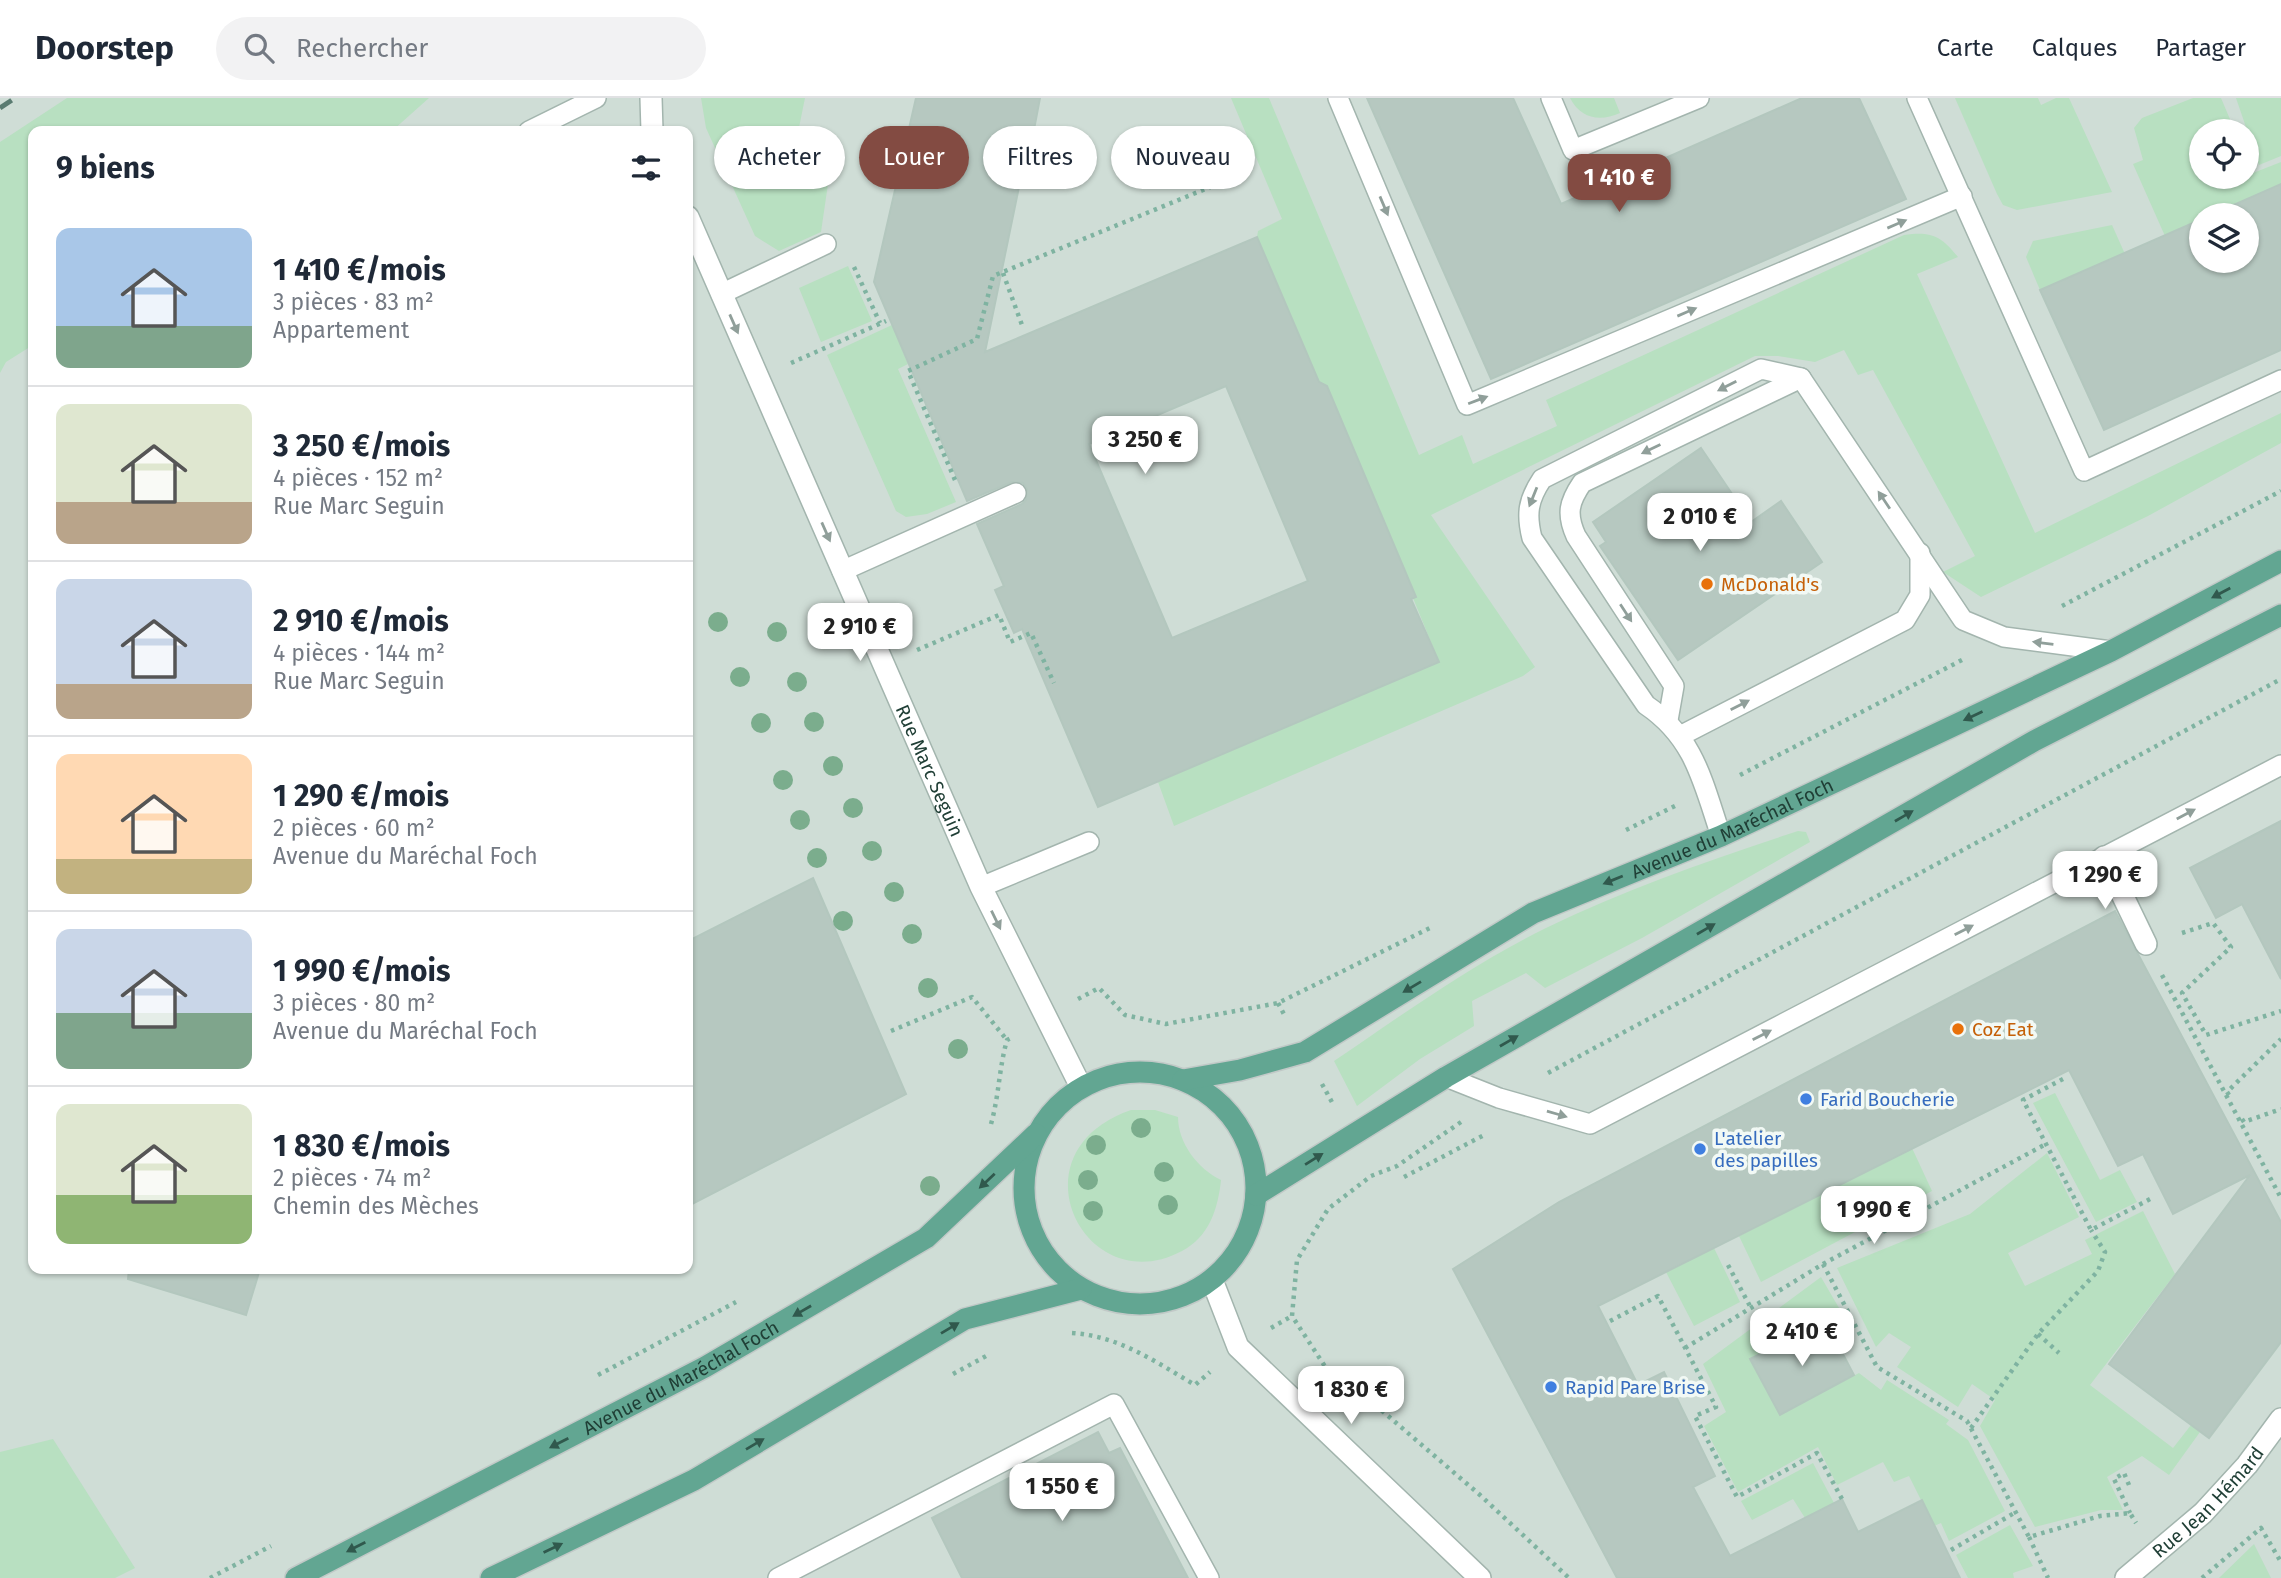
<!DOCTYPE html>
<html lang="fr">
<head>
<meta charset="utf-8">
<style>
	:root { --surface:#fff; --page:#f2f2f3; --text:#1f2937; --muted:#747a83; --line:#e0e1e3; --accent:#834b42 }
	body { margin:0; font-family:"Fira Sans",sans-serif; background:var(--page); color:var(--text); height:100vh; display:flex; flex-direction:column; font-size:26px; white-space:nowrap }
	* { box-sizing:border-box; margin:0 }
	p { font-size:23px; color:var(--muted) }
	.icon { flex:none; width:38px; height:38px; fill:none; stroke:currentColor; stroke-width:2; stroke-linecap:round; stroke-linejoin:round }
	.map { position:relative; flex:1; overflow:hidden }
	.panel { position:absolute; left:28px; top:28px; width:665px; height:1148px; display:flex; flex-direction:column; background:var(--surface); border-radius:14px; box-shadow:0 2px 5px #0004 }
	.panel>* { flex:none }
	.hud { position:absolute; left:714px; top:28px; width:665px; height:63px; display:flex; gap:14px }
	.tools { position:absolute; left:2189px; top:21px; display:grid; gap:14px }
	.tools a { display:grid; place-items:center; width:70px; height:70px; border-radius:50%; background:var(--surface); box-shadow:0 2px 5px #0004; font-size:35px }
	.price { position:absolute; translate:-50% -60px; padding:0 16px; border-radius:14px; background:#fff; color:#222; font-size:23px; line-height:46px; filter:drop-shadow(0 2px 4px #0008) }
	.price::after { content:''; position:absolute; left:50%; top:42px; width:21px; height:16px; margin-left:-10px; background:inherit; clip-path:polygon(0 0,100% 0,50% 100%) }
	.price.selected { background:var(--accent); color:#fff }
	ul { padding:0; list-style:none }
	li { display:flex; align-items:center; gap:21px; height:175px; padding:0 28px }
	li+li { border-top:2px solid var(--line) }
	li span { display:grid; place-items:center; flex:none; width:196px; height:140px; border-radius:14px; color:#555 }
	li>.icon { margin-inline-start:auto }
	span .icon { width:84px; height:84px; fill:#fffc; stroke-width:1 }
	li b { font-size:30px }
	h2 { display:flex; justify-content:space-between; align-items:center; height:84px; padding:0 28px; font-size:30px }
	.pill { padding:0 24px; border-radius:32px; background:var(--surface); box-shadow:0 2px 5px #0004; font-size:24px; line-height:63px }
	.pill.selected { background:var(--accent); color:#fff }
	header { display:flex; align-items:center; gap:42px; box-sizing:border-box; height:98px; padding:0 35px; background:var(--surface); border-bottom:2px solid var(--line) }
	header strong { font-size:33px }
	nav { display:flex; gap:38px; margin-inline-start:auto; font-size:24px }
	.search { width:490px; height:63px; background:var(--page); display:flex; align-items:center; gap:18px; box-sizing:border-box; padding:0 24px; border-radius:38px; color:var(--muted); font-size:26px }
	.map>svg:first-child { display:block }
	.built { fill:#cfddd6; fill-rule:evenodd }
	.green { fill:#b8e0c1 }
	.building { fill:#b6c8c0; stroke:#b3c7be; stroke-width:2; fill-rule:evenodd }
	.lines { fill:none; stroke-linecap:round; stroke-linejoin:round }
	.lane-casing { stroke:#a3b5ae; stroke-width:22 }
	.street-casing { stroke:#a3b5ae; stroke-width:24 }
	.primary-casing { stroke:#c1c9c7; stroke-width:24 }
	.path { stroke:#7fb3a1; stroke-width:4.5; stroke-dasharray:3.5 5; stroke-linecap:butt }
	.lane { stroke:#fff; stroke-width:19 }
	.street { stroke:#fff; stroke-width:21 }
	.primary { stroke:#62a692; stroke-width:21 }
	.rail { stroke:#5a7b71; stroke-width:5; stroke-dasharray:14 7; stroke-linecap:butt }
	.tree { fill:#7bad8d }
	.oneway { fill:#909f9a }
	.oneway2 { fill:#30594d }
	.food-dot { fill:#e8710a; stroke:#f2f9f5; stroke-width:2.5 }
	.shop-dot { fill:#3f7fe0; stroke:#f2f9f5; stroke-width:2.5 }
	.labels { text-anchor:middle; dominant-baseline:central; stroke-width:7; stroke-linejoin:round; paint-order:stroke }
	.food-label { font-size:19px; fill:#c56008; stroke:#f2f9f5; text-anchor:start }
	.street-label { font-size:19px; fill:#203f36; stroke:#f2f9f5 }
	.shop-label { font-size:19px; fill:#366cbe; stroke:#f2f9f5; text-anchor:start }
</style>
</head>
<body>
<header>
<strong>Doorstep</strong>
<div class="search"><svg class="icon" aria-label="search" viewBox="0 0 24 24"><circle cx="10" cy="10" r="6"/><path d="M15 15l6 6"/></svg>Rechercher</div>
<nav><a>Carte</a><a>Calques</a><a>Partager</a></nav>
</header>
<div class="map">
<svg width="2281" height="1480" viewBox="0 0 2281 1480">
	<rect width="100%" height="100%" fill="#e1ede7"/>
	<path class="built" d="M0,0H2281V1480H0ZM33,33H688V1171H33ZM2202,33H2247V79H2202ZM2202,117H2247V163H2202Z"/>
	<g class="green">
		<path d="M67,0H429L392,33H33V247L6,264L0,275V44Z"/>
		<path d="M701,0H805L793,59L828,86L821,134L779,153L755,138L706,30Z"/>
		<path d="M1231,0H1269L1419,357L1462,337L1473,366L1557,328L1546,302L1904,137C1930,133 1941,137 1958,159L1917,176L2035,435L2281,315V345L2148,418L1981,499L1943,474L1975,458L1873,272L1858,277L1844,252L1815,264L1778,258H1755L1431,417L1535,569L1523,578L1174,728L1158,684L1439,564L1413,500L1416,499L1409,481L1404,482L1312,282L1257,139L1258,133L1282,121Z"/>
		<path d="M1570,0H1614L1620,15C1600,24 1581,21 1570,0Z"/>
		<path d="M1955,0H2038L2041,7L2056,0H2069L2112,94L2017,112L2003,107L1997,96Z"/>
		<path d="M2193,0H2221L2235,33H2202V79H2247V62L2253,75L2281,64V86L2211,117H2202L2201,121L2165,138L2133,66L2143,62L2134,30L2142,20Z"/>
		<path d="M2236,0H2281V58L2259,67Z"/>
		<path d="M2112,127L2125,156L2040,192L2026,159L2033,143Z"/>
		<path d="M848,168L872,223L821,244L799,190Z"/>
		<path d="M892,227L908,266L898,271L956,404L927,416L906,419L896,413L827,257Z"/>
		<path d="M1798,733L1806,734L1810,744L1642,840L1545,890L1526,875L1472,903L1474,928L1420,961L1357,1008L1334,963C1402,917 1472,866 1546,830C1626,791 1713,761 1798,733Z"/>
		<path d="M2055,995L2100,1082L2120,1072L2137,1104L2096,1124L2033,1005Z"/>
		<path d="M1131,1012H1155L1178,1019C1178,1045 1198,1071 1221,1082C1218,1111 1209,1139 1182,1153C1085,1205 1009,1054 1131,1012Z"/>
		<path d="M1912,1050L1932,1093L1761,1184L1739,1138Z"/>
		<path d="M2047,1055L2079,1119L2008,1155L2025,1188L2092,1156L2085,1142L2143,1113L2175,1176L2090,1287L2173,1350L2191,1327L2200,1334L2169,1377L2142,1358L2107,1379L2123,1412H2101L2035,1429L1980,1328L1995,1302L1972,1286L1958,1309L1897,1269L1911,1249L1889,1235L1876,1249L1837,1170L1970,1116Z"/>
		<path d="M1714,1150L1740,1204L1694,1228L1666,1174Z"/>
		<path d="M1821,1179L1846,1222L1826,1224L1750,1261L1780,1316L1859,1275L1881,1292L1887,1282L1949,1322L1946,1326L1968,1342L2005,1413L1949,1443L1941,1425L1934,1428L1909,1378L1894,1384L1883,1364L1837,1387L1818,1349L1738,1394L1704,1328L1726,1314L1703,1266Z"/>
		<path d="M53,1341L135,1470L115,1480H0V1354Z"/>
		<path d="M1813,1365L1834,1405L1805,1420L1793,1401L1752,1422L1741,1403Z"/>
		<path d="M2010,1427L2033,1468L2013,1475L2014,1480H1968L1956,1457Z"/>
		<path d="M2254,1446L2271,1480H2219Z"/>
	</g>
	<g class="building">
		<path d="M916,0H1040L1024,84H1020L985,254L1257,139L1319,284L1327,288L1416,499L1411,501L1439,564L1098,709L1022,531L1014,535L995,492L1004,488L977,426L1022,406L1026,402L1027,391L1023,385L1012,384L967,403L874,184ZM1226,288L1308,483L1172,540L1089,346Z"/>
		<path d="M1367,0H1513L1561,106L1802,0H1859L1906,101L1491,281Z"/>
		<path d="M2281,86V252L2104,332L2040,192L2202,121V163H2247V117H2211Z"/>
		<path d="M1701,350L1751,424L1781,403L1822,464L1678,562L1600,448L1606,444L1593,424Z"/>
		<path d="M2281,723V881L2242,806L2216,820L2190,770Z"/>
		<path d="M813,780L906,996L688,1108V843Z"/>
		<path d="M2115,813L2281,1124V1244L2209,1340L2109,1266L2250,1077L2173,1116L2143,1056L2118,1068L2069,972L1598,1208L1638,1287L1664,1274L1715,1378L1693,1389L1730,1458L1842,1401L1858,1434L1922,1402L1960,1480H1617L1453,1171L1559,1104Z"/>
		<path d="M129,1171H260L246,1217L128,1181Z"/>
		<path d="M1826,1224L1854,1277L1780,1317L1750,1261Z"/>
		<path d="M1098,1334L1109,1355L1120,1350L1188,1480H962L932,1420Z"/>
	</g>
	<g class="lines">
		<g class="lane-casing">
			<g id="lane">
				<path d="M1338,0L1467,307L1962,98"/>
				<path d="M1551,0L1573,52L1699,0"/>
				<path d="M1917,0L2084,373L2281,282"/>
				<path d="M529,33L596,0"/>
				<path d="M721,196L826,146"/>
				<path d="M842,473L1016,395"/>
				<path d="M1668,622L1674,588L1576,438C1566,416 1569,404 1582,385L1801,280"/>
				<path d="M1680,638L1905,522L1920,497V455"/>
				<path d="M1721,738C1703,685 1695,640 1646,607L1532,440C1526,416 1528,402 1542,381L1761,271L1801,280L1963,522L2004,539L2111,553"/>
				<path d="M981,789L1089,744"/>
				<path d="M1446,979L1499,1000L1590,1026L2281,667"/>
				<path d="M778,1480L1114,1306L1209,1480"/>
			</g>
		</g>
		<g class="street-casing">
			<g id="street">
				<path d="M651,0L652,33"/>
				<path id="s1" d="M688,119L981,789L1081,989"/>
				<path d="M2104,759L2146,846"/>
				<path d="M1212,1182L1238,1249L1480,1480"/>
				<path id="s2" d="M2126,1480L2203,1415L2247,1367L2281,1321"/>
			</g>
		</g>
		<g class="primary-casing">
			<g id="primary">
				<circle cx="1140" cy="1090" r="116"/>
				<path id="s3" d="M1183,982L1240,972L1305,954L1533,815L1721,738L2111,553L2281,463"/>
				<path d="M1256,1097L1446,979L2034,643L2281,517"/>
				<path id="s4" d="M296,1480L705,1269L926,1140L1036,1036"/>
				<path d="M491,1480L694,1382L965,1221L1081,1191"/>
			</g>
		</g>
		<g class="path">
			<path d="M854,169L880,225"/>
			<path d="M1003,175L1022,227"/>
			<path d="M791,265L886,223"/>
			<path d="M955,382L908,273L977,241L993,178L1242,76"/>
			<path d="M2062,508L2281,393"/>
			<path d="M917,552L999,517L1010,544L1031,535L1054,585"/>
			<path d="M1740,677L1962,562"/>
			<path d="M1626,732L1675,708"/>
			<path d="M2182,835L2213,825L2231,849L2182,895L2206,937L2281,913"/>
			<path d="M2162,877L2281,1100"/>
			<path d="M1078,901L1099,890L1125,917L1166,926L1278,905L1430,830"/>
			<path d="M1278,905L1286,920"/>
			<path d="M891,933L972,899L1007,942"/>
			<path d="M1548,975L2281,581"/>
			<path d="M2063,981L2023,1002L2091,1132L2154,1099"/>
			<path d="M1322,986L1333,1006"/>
			<path d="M2229,997L2227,994L2281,941"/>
			<path d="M2242,1021L2244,1024L2281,1011"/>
			<path d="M1461,1024L1397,1068L1371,1078L1328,1111L1297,1162L1292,1218L1328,1273L1373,1305L1480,1397L1569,1480"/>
			<path d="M991,1026C999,998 999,970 1007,942L1013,939"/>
			<path d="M1404,1079L1486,1036"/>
			<path d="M1823,1166L1877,1269L1967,1323L2029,1439L2100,1418L2130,1415L2136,1425"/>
			<path d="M1728,1167L1751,1210"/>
			<path d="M1610,1223L1658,1198L1716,1309L1695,1318L1737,1399L1817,1355L1842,1401"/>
			<path d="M1271,1230L1292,1218"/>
			<path d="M1072,1235C1119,1238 1156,1264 1195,1287L1210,1274"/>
			<path d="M2038,1236L2059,1255"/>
			<path d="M1685,1250L1823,1166L2046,1046"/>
			<path d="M953,1276L988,1257"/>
			<path d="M598,1277L736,1204"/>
			<path d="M1971,1330L2038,1236L2098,1173L2105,1154L2091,1132"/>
			<path d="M2129,1387L2124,1375L2114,1381L2130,1415"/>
			<path d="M2029,1439L2048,1480"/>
			<path d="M1951,1452L2016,1414"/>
			<path d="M210,1480L271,1448"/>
			<path d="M2202,1480L2261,1430L2281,1464"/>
		</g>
		<use href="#lane" class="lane"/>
		<use href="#street" class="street"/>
		<use href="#primary" class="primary"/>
		<path class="rail" d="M0,10L15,0"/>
	</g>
	<g class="tree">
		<circle cx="718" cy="524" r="10"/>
		<circle cx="777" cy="534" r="10"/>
		<circle cx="740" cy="579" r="10"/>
		<circle cx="797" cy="584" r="10"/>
		<circle cx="814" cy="624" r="10"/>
		<circle cx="761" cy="625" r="10"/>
		<circle cx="833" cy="668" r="10"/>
		<circle cx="783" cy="682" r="10"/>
		<circle cx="853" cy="710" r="10"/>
		<circle cx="800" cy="722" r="10"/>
		<circle cx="872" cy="753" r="10"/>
		<circle cx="817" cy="760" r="10"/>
		<circle cx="894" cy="794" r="10"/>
		<circle cx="843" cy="823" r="10"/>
		<circle cx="912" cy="836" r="10"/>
		<circle cx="928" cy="890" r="10"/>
		<circle cx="958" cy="951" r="10"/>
		<circle cx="1141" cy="1030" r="10"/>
		<circle cx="1096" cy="1047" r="10"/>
		<circle cx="1164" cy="1074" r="10"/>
		<circle cx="1088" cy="1082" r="10"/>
		<circle cx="930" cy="1088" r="10"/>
		<circle cx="1168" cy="1107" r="10"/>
		<circle cx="1093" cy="1113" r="10"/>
	</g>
	<defs><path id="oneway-solid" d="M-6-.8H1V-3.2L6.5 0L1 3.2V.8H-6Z" transform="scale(1.75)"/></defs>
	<g class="oneway">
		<use href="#oneway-solid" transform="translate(1384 108) rotate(67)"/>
		<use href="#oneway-solid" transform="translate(1897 126) rotate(-23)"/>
		<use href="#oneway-solid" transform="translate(1687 214) rotate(-23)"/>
		<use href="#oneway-solid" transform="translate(734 226) rotate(66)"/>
		<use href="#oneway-solid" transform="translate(1727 288) rotate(153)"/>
		<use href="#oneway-solid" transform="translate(1478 302) rotate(-21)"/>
		<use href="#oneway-solid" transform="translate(1651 351) rotate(154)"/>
		<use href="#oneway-solid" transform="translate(1533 399) rotate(112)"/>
		<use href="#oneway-solid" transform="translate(1884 402) rotate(-124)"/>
		<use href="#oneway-solid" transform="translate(826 434) rotate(66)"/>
		<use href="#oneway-solid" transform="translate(1626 515) rotate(57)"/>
		<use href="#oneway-solid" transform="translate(2043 545) rotate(-173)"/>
		<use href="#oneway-solid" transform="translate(1740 607) rotate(-27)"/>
		<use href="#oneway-solid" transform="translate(2186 716) rotate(-28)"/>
		<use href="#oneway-solid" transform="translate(996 822) rotate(64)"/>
		<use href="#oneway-solid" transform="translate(1964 832) rotate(-27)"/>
		<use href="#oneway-solid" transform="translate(1762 937) rotate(-27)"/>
		<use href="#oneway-solid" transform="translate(1557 1016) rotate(16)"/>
	</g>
	<g class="oneway2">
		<use href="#oneway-solid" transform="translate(2221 495) rotate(152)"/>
		<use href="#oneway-solid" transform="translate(1973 618) rotate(155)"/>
		<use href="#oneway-solid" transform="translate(1904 718) rotate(-30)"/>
		<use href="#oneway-solid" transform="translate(1613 782) rotate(158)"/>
		<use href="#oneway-solid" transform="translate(1706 831) rotate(-30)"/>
		<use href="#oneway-solid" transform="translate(1412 889) rotate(149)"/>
		<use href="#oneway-solid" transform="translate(1509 943) rotate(-30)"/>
		<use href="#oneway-solid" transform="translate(1314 1061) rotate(-32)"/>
		<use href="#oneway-solid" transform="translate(987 1083) rotate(137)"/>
		<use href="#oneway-solid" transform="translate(802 1213) rotate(150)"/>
		<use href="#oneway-solid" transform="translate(950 1230) rotate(-31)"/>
		<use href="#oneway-solid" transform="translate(559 1345) rotate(153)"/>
		<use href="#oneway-solid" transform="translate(755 1346) rotate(-31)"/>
		<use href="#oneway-solid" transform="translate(356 1449) rotate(153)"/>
		<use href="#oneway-solid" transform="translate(553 1450) rotate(-26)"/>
	</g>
	<g class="food-dot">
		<circle cx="1707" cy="486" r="7"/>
		<circle cx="1958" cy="931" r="7"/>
	</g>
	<g class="shop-dot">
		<circle cx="1806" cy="1001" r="7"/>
		<circle cx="1700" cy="1051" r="7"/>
		<circle cx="1551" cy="1289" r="7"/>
	</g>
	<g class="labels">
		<g class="food-label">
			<text x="1721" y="486">McDonald's</text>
			<text x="1972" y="931">Coz Eat</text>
		</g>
		<g class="street-label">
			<text stroke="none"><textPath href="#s1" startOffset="604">Rue Marc Seguin</textPath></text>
			<text stroke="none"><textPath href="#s3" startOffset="609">Avenue du Maréchal Foch</textPath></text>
			<text stroke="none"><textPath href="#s4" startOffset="434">Avenue du Maréchal Foch</textPath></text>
			<text stroke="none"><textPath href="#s2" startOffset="112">Rue Jean Hémard</textPath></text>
		</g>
		<g class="shop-label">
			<text x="1820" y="1001">Farid Boucherie</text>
			<text x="1714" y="1040">L'atelier<tspan x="1714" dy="22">des papilles</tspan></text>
			<text x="1565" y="1289">Rapid Pare Brise</text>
		</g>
	</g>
</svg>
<div class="tools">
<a><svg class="icon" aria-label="locate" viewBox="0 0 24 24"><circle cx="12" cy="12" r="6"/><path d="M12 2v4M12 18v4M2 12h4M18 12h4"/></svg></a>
<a><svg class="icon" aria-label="layers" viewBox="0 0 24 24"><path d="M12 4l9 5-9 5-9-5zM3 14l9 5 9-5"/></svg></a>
</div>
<b class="price selected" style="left:1619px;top:116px">1 410 €</b>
<b class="price" style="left:1145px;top:378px">3 250 €</b>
<b class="price" style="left:1700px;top:455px">2 010 €</b>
<b class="price" style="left:860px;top:565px">2 910 €</b>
<b class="price" style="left:2105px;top:813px">1 290 €</b>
<b class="price" style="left:1874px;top:1148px">1 990 €</b>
<b class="price" style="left:1802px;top:1270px">2 410 €</b>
<b class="price" style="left:1351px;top:1328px">1 830 €</b>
<b class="price" style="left:1062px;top:1425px">1 550 €</b>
<div class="hud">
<a class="pill">Acheter</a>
<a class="pill selected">Louer</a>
<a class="pill">Filtres</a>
<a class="pill">Nouveau</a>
</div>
<section class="panel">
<h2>9 biens<svg class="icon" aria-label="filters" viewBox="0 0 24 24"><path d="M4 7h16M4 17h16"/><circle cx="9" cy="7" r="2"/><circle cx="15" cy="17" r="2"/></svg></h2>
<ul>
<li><span style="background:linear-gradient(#a9c7e8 70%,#7fa58c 0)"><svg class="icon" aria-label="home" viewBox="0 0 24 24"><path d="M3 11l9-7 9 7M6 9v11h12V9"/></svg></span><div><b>1 410 €/mois</b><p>3 pièces · 83 m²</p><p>Appartement</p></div></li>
<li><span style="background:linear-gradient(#dfe7d0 70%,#b9a48a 0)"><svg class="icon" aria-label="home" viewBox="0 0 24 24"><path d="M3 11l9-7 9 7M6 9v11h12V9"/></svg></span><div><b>3 250 €/mois</b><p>4 pièces · 152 m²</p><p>Rue Marc Seguin</p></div></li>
<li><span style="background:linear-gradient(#c9d6e8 75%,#b9a48a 0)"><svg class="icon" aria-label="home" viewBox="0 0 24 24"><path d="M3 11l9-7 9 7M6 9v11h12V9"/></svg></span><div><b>2 910 €/mois</b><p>4 pièces · 144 m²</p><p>Rue Marc Seguin</p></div></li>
<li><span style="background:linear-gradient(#ffd9b3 75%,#c2b280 0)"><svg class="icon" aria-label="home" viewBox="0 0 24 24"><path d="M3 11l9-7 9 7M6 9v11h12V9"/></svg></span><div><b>1 290 €/mois</b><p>2 pièces · 60 m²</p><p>Avenue du Maréchal Foch</p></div></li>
<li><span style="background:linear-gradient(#c9d6e8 60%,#7fa58c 0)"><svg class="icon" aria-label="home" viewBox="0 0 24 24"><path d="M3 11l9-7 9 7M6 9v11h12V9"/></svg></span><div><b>1 990 €/mois</b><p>3 pièces · 80 m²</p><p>Avenue du Maréchal Foch</p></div></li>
<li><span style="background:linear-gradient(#dfe7d0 65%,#8fb573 0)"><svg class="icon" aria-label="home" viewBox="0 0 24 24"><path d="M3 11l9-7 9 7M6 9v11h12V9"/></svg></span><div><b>1 830 €/mois</b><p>2 pièces · 74 m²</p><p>Chemin des Mèches</p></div></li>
</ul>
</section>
</div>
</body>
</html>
